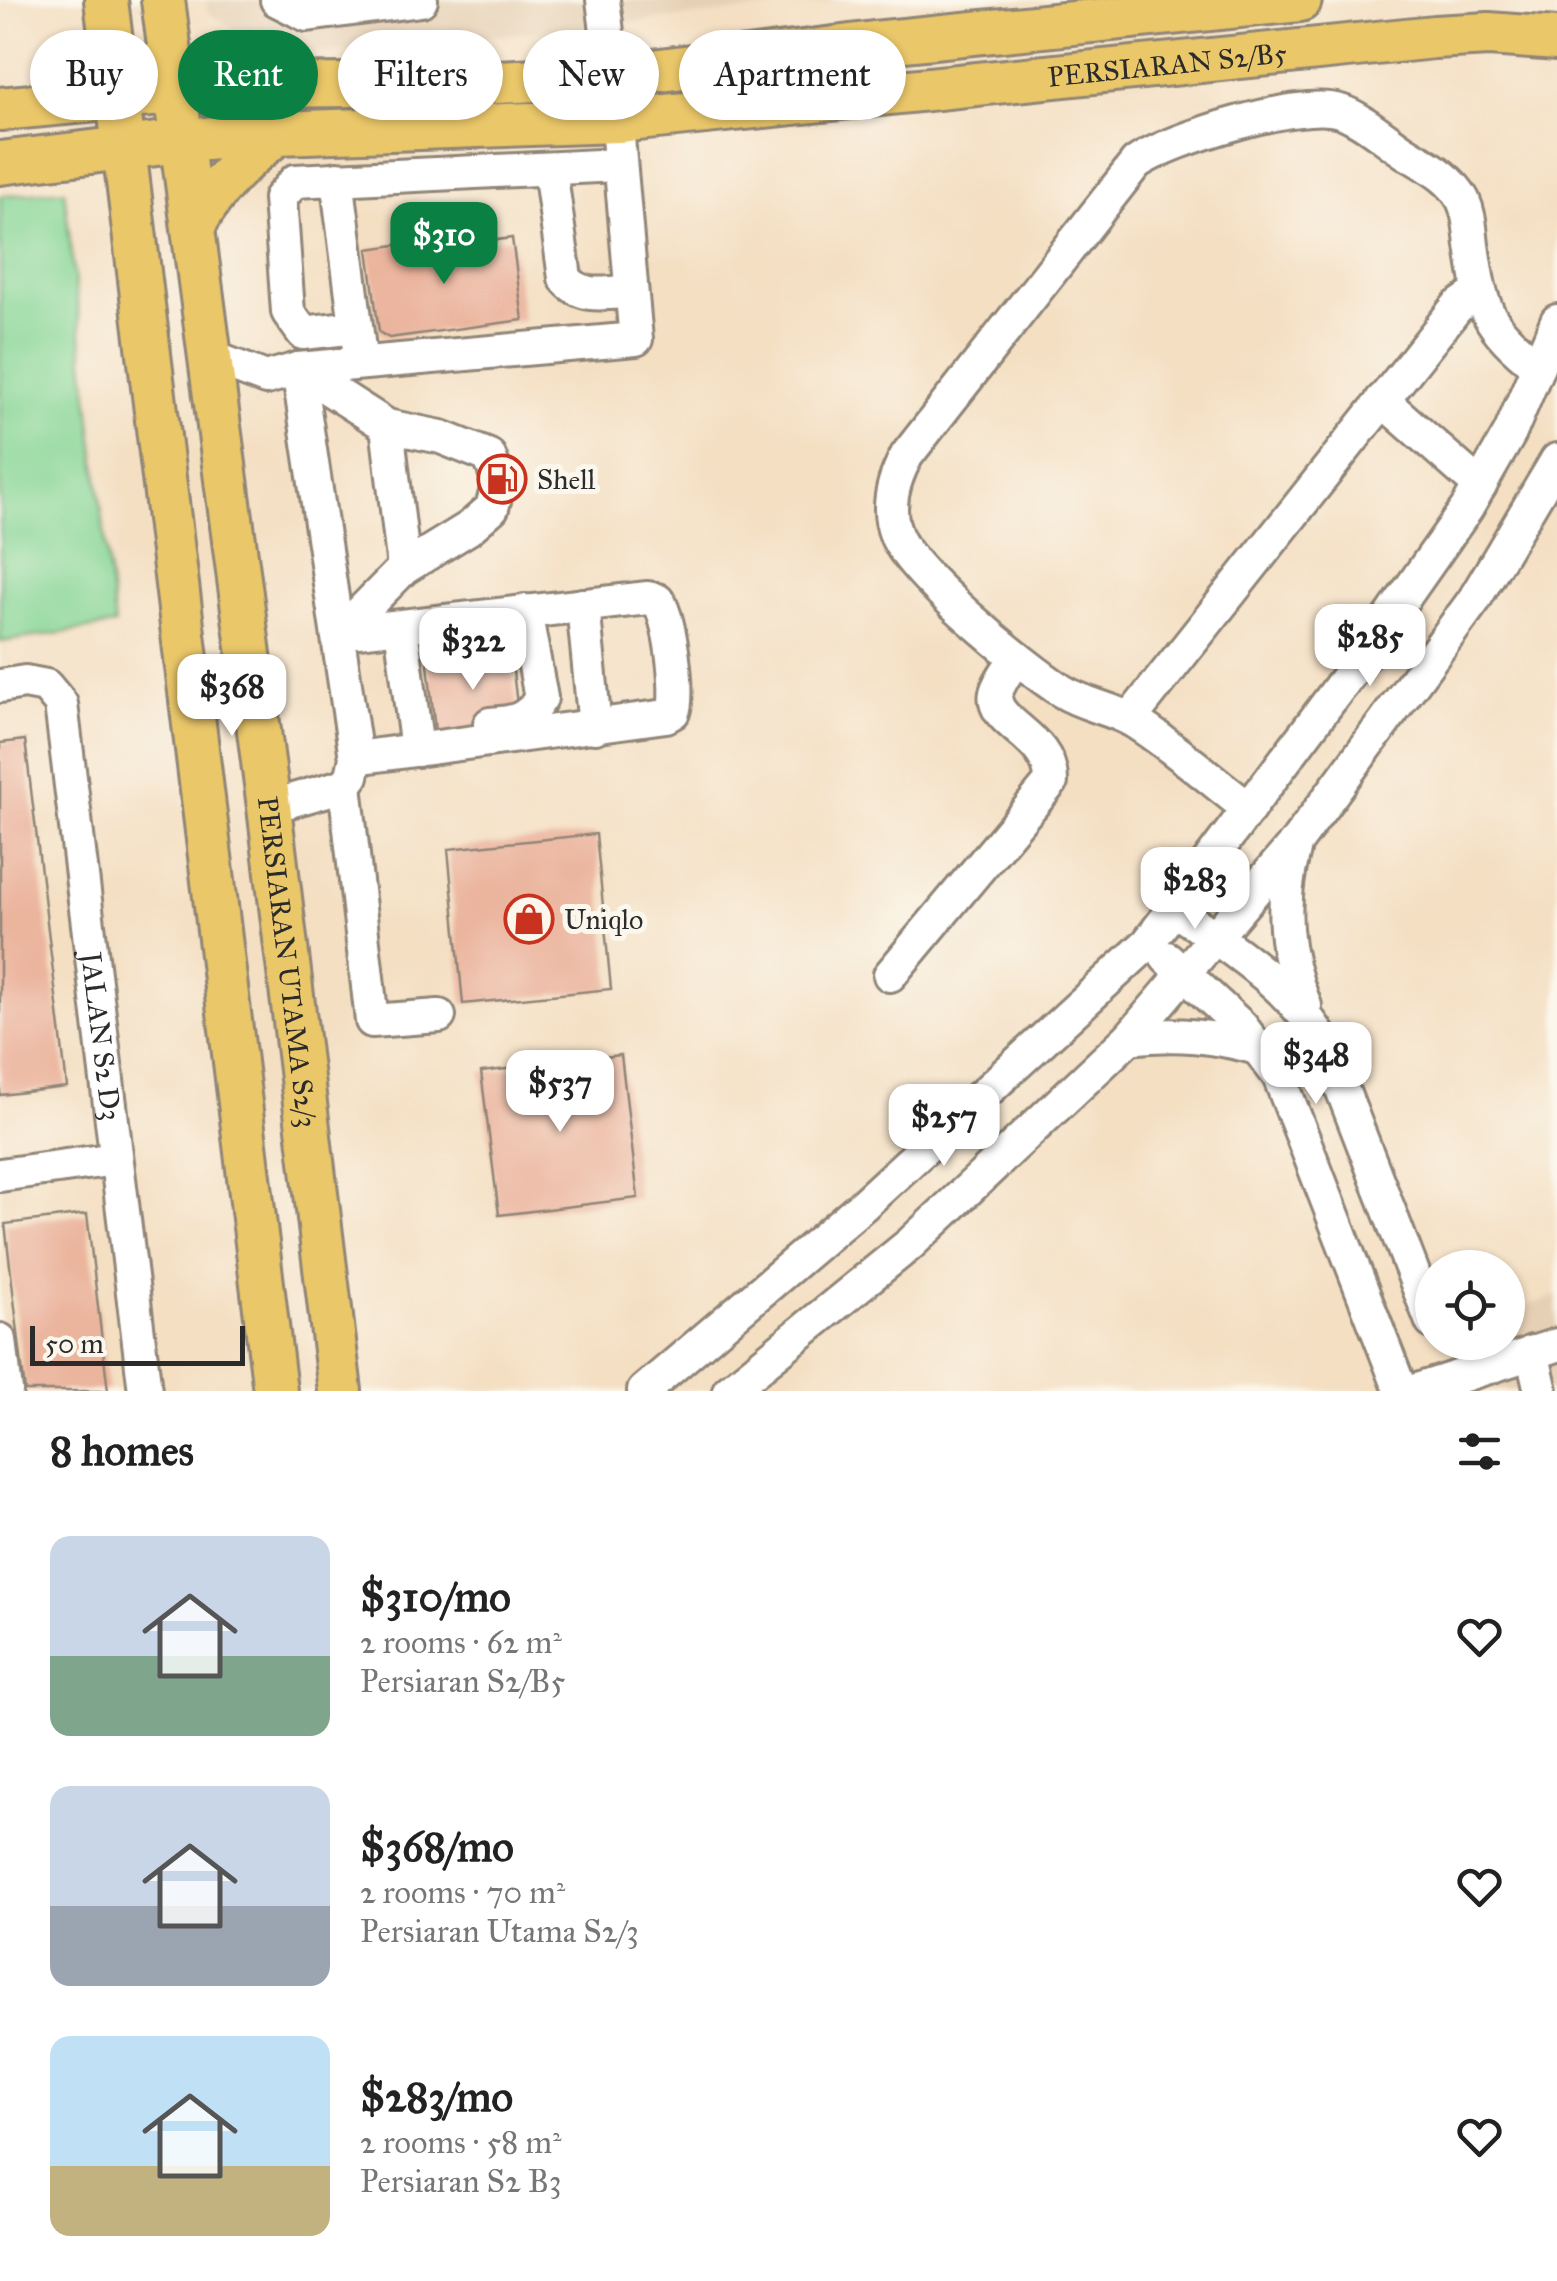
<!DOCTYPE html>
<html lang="en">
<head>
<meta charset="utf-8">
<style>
	:root { --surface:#fff; --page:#f6f6f6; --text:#222; --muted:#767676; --accent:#0b8043 }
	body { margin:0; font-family:"IM FELL Great Primer",serif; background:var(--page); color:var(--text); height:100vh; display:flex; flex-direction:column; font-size:38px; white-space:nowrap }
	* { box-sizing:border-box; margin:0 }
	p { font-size:32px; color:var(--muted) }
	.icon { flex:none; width:55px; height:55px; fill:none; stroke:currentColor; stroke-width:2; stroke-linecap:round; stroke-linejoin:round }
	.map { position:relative; height:1391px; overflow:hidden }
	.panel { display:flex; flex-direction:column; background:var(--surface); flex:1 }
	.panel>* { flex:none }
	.hud { position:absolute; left:30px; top:30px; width:1000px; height:90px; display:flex; gap:20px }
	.buttons { position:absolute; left:1415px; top:1250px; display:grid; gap:20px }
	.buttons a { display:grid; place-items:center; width:110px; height:110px; border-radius:50%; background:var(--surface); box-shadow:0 2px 8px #0004; font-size:50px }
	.scale { position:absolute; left:30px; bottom:25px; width:215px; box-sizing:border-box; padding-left:10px; border:5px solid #2b2b2b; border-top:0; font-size:28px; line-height:35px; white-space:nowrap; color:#2b2b2b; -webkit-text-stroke:8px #fbf7ec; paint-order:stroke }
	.price { position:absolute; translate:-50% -85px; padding:0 22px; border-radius:20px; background:#fff; color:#222; font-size:32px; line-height:65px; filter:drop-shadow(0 2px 5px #0008) }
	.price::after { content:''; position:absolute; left:50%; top:60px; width:30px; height:22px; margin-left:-15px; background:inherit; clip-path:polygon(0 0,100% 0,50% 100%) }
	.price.active { background:var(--accent); color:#fff }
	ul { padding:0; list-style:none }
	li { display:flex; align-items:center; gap:30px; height:250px; padding:0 50px }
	li span { display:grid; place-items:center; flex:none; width:280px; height:200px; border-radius:20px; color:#555 }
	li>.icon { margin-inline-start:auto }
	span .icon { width:120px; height:120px; fill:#fffc; stroke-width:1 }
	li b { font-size:42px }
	h2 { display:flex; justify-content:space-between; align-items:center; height:120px; padding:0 50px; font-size:42px }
	.tag { padding:0 35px; border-radius:45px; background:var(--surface); box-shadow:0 2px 8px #0004; font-size:35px; line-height:90px }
	.tag.active { background:var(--accent); color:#fff }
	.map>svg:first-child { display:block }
	.built { fill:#e6d0b5 }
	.green { fill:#86d696; stroke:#588060; stroke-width:2.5 }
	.building { fill:#ebb49d }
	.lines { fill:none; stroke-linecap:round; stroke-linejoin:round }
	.minor-casing { stroke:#908577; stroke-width:38 }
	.major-casing { stroke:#908577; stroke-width:48 }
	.minor { stroke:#fff; stroke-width:32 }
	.major { stroke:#eac769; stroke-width:42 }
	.labels { text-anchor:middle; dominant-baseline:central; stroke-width:10; stroke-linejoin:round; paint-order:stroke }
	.street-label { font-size:28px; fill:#2b2b2b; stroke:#fbf7ec }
	.poi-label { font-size:28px; fill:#2b2b2b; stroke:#fbf7ec; text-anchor:start }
</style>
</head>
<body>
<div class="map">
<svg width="1557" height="1391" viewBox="0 0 1557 1391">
	<rect width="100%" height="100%" fill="#fbf7ec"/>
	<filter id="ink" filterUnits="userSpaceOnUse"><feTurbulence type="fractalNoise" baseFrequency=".01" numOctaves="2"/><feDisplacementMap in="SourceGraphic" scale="20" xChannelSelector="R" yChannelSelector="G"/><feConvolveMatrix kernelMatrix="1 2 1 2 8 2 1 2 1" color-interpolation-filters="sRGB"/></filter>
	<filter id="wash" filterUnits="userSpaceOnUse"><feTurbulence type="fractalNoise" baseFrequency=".0048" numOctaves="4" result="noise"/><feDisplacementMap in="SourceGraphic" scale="40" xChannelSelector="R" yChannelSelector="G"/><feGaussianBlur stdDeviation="2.25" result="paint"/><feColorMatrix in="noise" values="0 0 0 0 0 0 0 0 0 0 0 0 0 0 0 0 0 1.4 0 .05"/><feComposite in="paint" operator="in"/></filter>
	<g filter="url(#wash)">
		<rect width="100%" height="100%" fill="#f4dfc3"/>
		<g class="built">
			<path d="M206,0H854L279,57L208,13Z"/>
			<path d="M1557,1296V1391H1490L1474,1343L1508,1342V1312Z"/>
		</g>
		<path class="green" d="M64,190L115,625L0,642V196Z"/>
		<g id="blocks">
			<g class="building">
				<path d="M512,238L523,320L389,338L379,332L368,249L423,241L424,250Z"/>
				<path d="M510,645L520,731L436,741L427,655Z"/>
				<path d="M25,740L67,1087L0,1095V743Z"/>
				<path d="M596,834L611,989L463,1004L448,849Z"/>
				<path d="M621,1055L638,1198L499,1215L481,1072Z"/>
				<path d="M87,1214L108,1391H25L5,1224Z"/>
			</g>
		</g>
	</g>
	<g filter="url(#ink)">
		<use href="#blocks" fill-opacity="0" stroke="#908577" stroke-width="2.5"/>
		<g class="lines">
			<g class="minor-casing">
				<g id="minor">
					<path d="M277,0L307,15L421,0"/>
					<path d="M550,169L565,278C582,300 606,293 631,291"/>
					<path d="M337,178L359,349"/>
					<path d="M356,327L303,333L288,312L280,198L295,181L618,165"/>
					<path d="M211,357L266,378L298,369L636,339C625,226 618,113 603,0"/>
					<path d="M298,369L387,426L441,437L489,456L499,481L492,508L469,528L404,568L340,633"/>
					<path d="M1382,400L1480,486"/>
					<path d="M387,426L404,568"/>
					<path d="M583,605L595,727"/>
					<path d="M401,627L417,750"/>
					<path d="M340,633L648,598L657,600C670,614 680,694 673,712L666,716L356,758"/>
					<path id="s1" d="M0,686L25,682L46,686L61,704L145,1391"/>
					<path d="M1130,719L1457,307L1479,292"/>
					<path d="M490,724C516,722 527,720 541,698L525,611"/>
					<path d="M345,785L372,1021L439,1016"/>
					<path d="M269,807L345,785L352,776L356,758L298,369"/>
					<path d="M1249,809C1211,780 1173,746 1133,721C1111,708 1084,705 1062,691C1023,666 912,575 896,535C885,507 893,480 907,455L1136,163C1170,139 1301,98 1340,111C1362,118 1385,139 1405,152C1426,165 1451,177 1463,200C1470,215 1470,229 1472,245C1481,310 1486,325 1538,367"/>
					<path d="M1294,850C1279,905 1284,953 1305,1006"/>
					<path d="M1174,909C1230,948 1291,985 1325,1045L1432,1322"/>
					<path d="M1167,958L1241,1026L1279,1076L1401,1391"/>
					<path d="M890,975L1051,782C1052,735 989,724 996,693C999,681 1009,669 1016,658"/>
					<path d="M1129,1038C1176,1032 1215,1036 1261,1049"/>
					<path d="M0,1175L116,1159"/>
					<path d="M0,1340L6,1391"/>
					<path d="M1532,1352L1541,1391"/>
					<path d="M644,1391L864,1204L1148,943L1366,652L1467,508L1510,433L1557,321"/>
					<path d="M729,1391L910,1244L1129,1038L1297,841L1474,600L1557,460"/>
					<path d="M1414,1391L1557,1345"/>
				</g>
			</g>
			<g class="major-casing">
				<g id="major">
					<path d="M106,0L275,1391"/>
					<path id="s2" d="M163,0L269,807L340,1391"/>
					<path d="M0,109L247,86L460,84L613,76L874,43L1300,0"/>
					<path id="s3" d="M0,163L182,141L278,133L618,121L1434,37L1489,34L1557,39"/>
					<path d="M194,225C216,186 242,160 278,133"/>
				</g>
			</g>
			<use href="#minor" class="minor"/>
			<use href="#major" class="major"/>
		</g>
	</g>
	<defs>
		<g id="fuel-ring" transform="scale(2.5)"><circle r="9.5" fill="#fbf7ec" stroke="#c8321e" stroke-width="1.5"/><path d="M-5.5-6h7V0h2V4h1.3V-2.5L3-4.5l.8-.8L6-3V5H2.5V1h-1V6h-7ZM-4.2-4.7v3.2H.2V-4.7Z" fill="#c8321e"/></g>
		<g id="shop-ring" transform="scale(2.5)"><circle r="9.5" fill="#fbf7ec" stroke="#c8321e" stroke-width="1.5"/><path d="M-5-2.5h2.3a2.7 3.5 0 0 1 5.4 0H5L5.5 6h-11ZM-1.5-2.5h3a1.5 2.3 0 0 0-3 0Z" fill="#c8321e"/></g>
	</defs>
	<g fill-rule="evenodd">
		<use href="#fuel-ring" x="502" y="479"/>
		<use href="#shop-ring" x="529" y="919"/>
	</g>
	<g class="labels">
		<g class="street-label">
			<text stroke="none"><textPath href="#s3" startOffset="1172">PERSIARAN S2/B5</textPath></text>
			<text stroke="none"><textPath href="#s2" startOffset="970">PERSIARAN UTAMA S2/3</textPath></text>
			<text stroke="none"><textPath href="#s1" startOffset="405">JALAN S2 D3</textPath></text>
		</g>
		<g class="poi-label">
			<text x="537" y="479">Shell</text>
			<text x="564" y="919">Uniqlo</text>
		</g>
	</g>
</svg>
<div class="buttons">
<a><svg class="icon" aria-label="locate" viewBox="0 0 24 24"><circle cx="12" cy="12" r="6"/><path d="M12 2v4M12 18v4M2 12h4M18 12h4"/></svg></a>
</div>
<div class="scale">50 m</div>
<b class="price active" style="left:444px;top:287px">$310</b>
<b class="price" style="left:1370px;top:689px">$285</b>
<b class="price" style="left:473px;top:693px">$322</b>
<b class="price" style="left:232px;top:739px">$368</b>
<b class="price" style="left:1195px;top:932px">$283</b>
<b class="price" style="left:1316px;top:1107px">$348</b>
<b class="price" style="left:560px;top:1135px">$537</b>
<b class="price" style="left:944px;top:1169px">$257</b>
<div class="hud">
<a class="tag">Buy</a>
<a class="tag active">Rent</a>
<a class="tag">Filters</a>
<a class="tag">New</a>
<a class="tag">Apartment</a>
</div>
</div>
<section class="panel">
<h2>8 homes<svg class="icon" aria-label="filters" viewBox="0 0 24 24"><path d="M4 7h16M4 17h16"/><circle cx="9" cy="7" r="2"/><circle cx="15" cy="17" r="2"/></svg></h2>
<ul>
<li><span style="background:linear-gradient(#c9d6e8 60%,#7fa58c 0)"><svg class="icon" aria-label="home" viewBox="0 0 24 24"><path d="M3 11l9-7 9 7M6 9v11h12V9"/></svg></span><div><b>$310/mo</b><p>2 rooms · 62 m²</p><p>Persiaran S2/B5</p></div><svg class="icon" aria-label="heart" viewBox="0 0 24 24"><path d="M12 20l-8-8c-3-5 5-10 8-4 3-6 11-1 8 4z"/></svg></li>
<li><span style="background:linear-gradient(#c9d6e8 60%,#9aa5b1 0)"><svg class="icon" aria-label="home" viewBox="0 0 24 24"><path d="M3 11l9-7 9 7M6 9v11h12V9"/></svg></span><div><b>$368/mo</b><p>2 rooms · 70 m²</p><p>Persiaran Utama S2/3</p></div><svg class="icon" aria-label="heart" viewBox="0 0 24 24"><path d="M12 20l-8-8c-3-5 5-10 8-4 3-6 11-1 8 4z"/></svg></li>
<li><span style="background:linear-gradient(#bfe0f5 65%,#c2b280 0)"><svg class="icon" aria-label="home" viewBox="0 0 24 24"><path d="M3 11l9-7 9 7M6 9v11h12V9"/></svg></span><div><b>$283/mo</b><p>2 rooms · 58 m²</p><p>Persiaran S2 B3</p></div><svg class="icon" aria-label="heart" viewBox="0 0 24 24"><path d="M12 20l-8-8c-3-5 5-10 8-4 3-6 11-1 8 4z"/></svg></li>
</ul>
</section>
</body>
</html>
